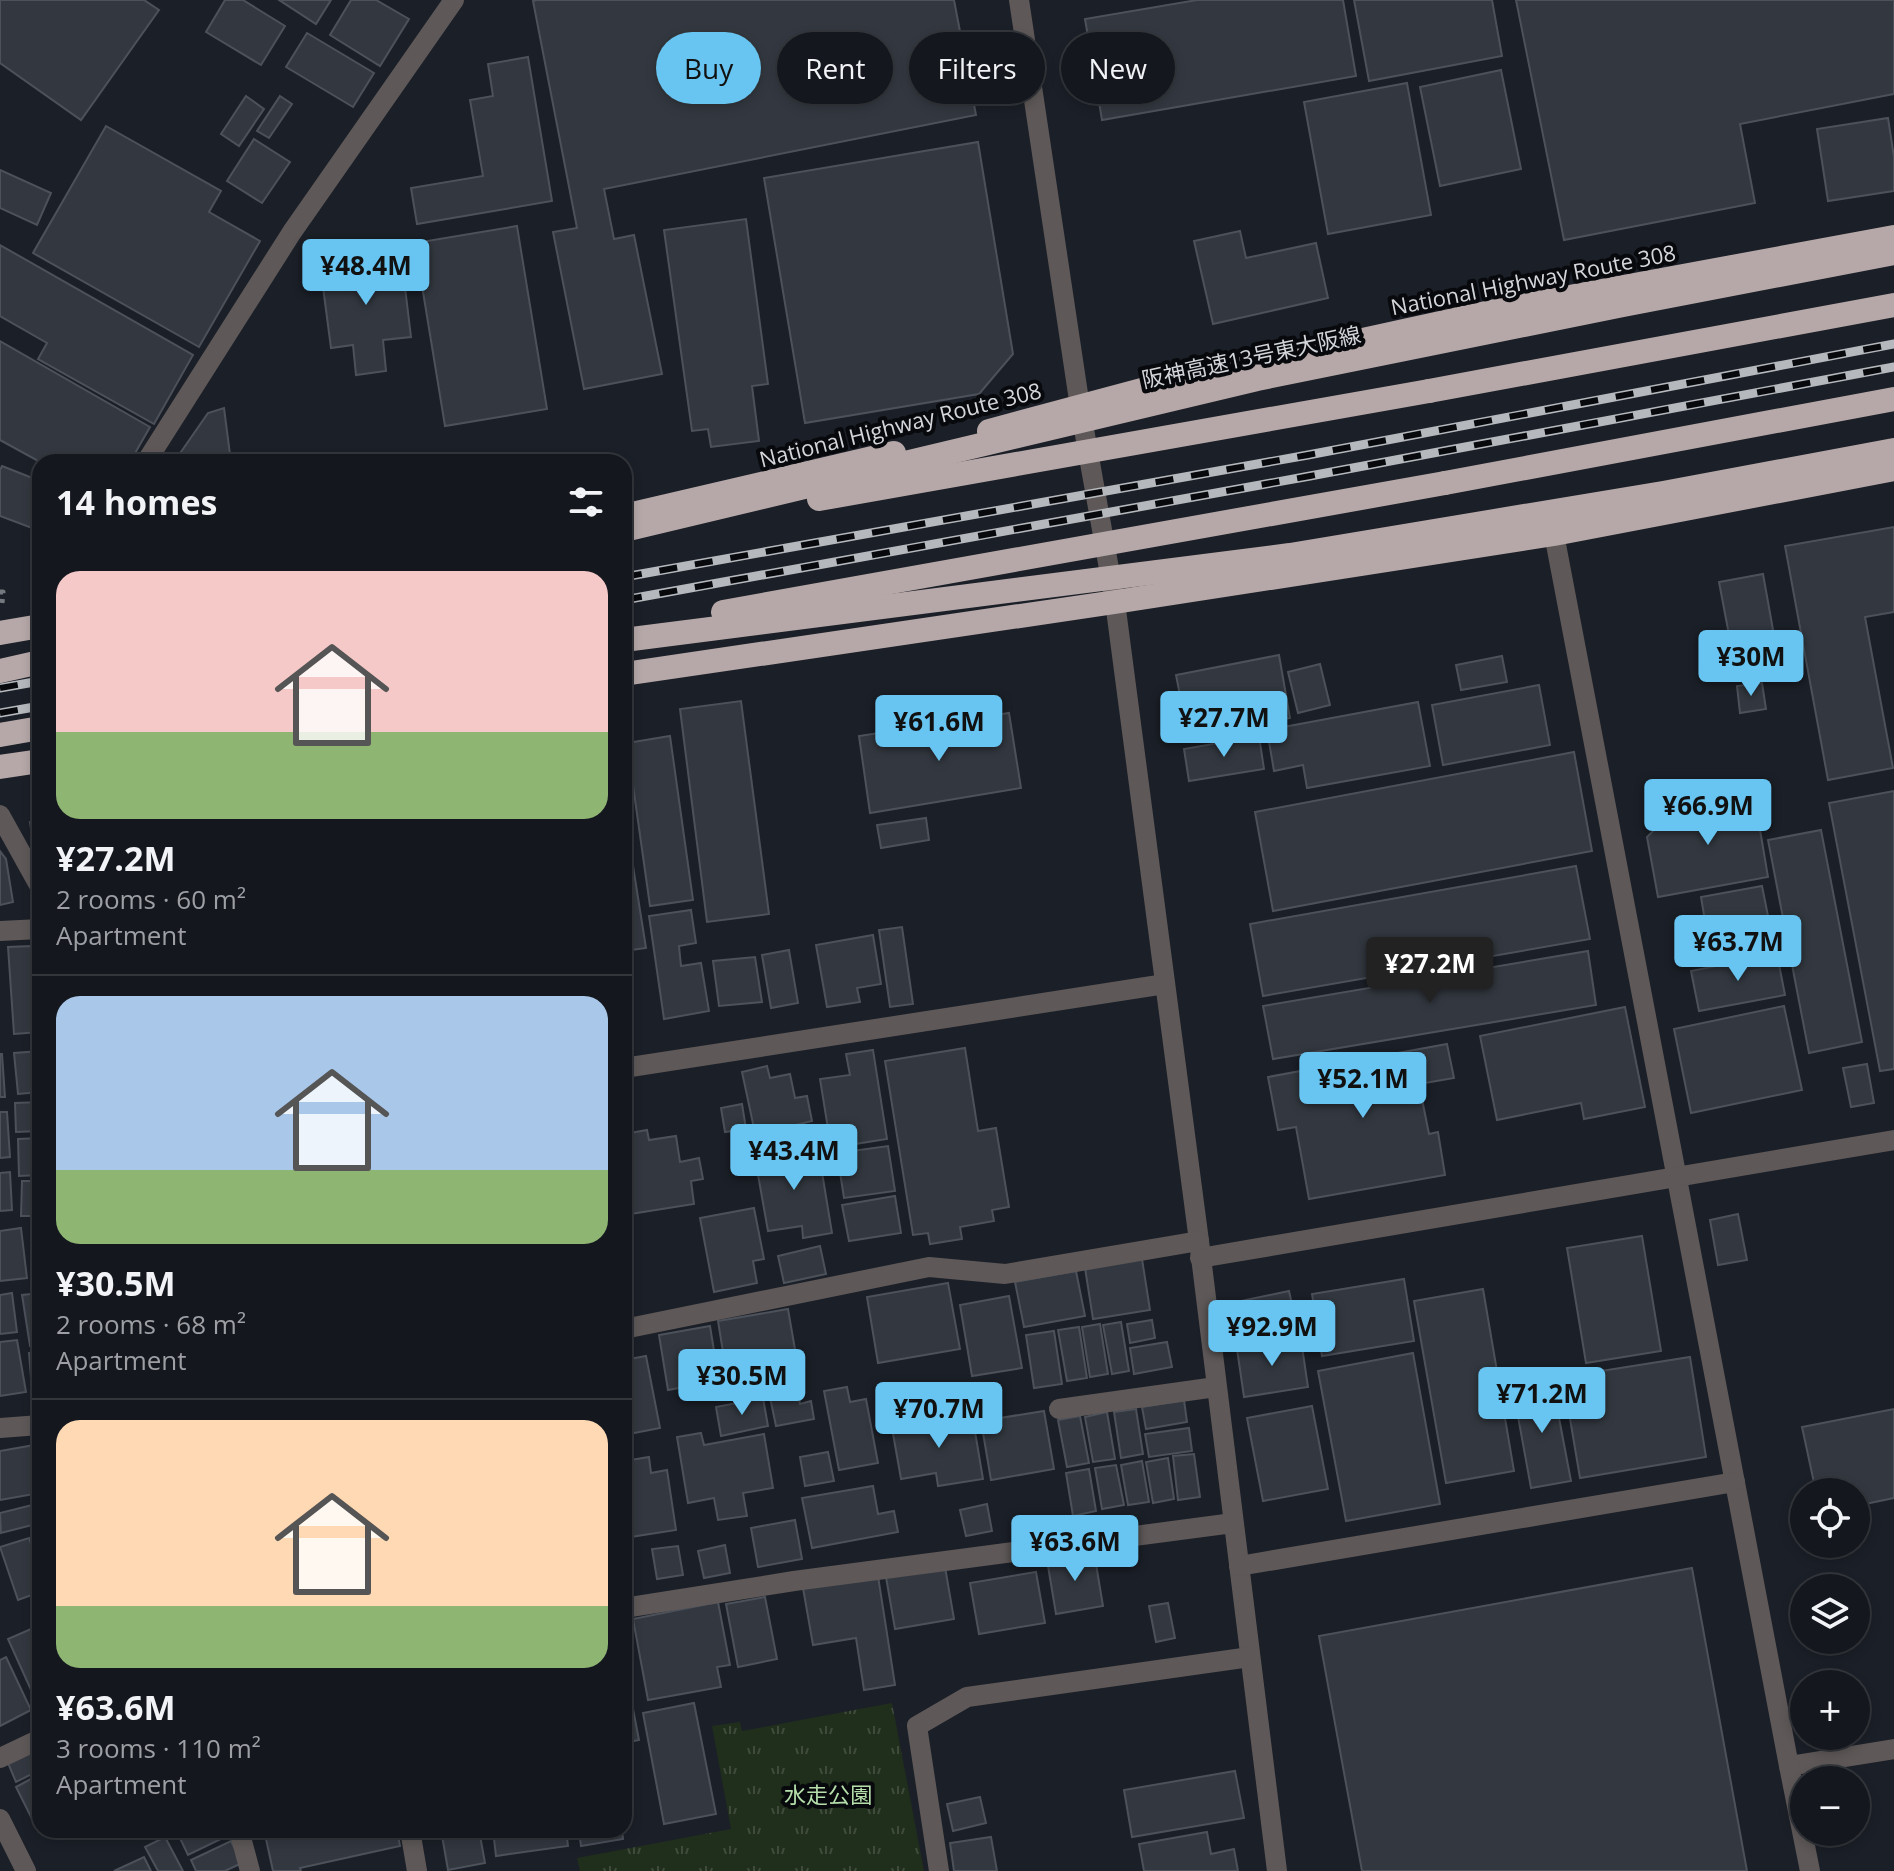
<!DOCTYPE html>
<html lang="en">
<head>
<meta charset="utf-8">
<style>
	:root { --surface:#14171d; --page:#21242a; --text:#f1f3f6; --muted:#9d9fa4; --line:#33363b; --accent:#68c4f0 }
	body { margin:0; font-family:"Open Sans","Noto Sans JP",sans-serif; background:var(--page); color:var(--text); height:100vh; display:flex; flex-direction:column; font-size:30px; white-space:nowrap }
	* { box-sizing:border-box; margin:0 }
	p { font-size:26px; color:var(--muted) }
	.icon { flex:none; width:44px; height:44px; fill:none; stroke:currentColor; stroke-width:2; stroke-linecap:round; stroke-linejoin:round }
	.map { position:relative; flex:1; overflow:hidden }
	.panel { position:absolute; left:32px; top:454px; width:600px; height:1384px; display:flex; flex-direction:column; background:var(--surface); border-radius:24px; box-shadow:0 4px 12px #0003,0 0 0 2px var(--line) }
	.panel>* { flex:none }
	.top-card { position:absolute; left:656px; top:32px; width:760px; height:72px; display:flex; gap:16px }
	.controls { position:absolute; left:1790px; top:1478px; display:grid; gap:16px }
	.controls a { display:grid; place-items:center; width:80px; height:80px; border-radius:50%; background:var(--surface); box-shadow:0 4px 12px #0003,0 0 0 2px var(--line); font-size:40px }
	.price { position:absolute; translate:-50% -68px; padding:0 18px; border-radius:8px; background:var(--accent); color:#111; font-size:26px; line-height:52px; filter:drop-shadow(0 2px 4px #0008) }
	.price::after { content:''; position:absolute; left:50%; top:48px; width:24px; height:18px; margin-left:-12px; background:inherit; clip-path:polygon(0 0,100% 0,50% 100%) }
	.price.selected { background:#222; color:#fff }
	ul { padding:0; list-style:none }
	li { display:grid; align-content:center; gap:16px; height:424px; padding:0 24px }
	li+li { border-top:2px solid var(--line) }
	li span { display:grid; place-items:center; height:248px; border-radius:24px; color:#555 }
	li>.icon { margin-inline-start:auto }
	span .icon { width:144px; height:144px; fill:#fffc; stroke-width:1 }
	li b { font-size:34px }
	h2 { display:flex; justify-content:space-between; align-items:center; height:96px; padding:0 24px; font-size:34px }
	.chip { padding:0 28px; border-radius:36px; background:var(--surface); box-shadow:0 4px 12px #0003,0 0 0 2px var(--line); font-size:28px; line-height:72px }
	.chip.selected { background:var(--accent); color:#111 }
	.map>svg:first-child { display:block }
	.park { fill:url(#park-tufts) }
	.building { fill:#333840; stroke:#4c515a; stroke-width:2 }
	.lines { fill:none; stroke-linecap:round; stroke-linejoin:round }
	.path { stroke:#75797f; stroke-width:5; stroke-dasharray:4 6; stroke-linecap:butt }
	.minor { stroke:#5e5858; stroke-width:20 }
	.highway { stroke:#b6a8a8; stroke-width:24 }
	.rail-casing { stroke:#b5b8bd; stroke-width:9 }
	.rail { stroke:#07090c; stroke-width:6; stroke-dasharray:18; stroke-linecap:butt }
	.highway-bridge { stroke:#b6a8a8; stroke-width:24 }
	.labels { text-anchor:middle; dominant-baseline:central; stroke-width:8; stroke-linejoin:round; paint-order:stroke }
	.street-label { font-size:22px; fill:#d2d5da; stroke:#07090c }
	.park-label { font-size:22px; fill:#b5deab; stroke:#07090c }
</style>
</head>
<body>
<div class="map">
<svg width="1894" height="1871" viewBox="0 0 1894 1871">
	<defs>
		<pattern id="park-tufts" width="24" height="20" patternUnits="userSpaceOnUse" patternTransform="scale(2)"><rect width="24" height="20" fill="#202e1c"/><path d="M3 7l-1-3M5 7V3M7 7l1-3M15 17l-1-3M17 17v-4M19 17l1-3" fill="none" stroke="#404b3c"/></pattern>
	</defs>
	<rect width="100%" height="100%" fill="#1b1f27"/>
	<path class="park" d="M892,1703L924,1871H580L577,1858L731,1829L712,1726L740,1722L742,1731Z"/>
	<g class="building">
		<path d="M0,0H144L159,10L81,120L0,63Z"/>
		<path d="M225,0H243L285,26L261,65L206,32Z"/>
		<path d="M279,0H331L316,24Z"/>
		<path d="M351,0H376L409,19L380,66L330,35Z"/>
		<path d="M537,0H954L976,115L604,189L614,239L634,235L662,374L584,389L553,232L577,228L533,1Z"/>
		<path d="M1197,0H1343L1356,76L1102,120L1085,19Z"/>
		<path d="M1354,0H1492L1502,56L1369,81Z"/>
		<path d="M1516,0H1894V94L1740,124L1755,203L1564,240Z"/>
		<path d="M307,33L374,73L353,107L286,67Z"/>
		<path d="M528,57L552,201L417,224L411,188L483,176L470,100L493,96L488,64Z"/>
		<path d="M1501,70L1521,169L1440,186L1420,87Z"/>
		<path d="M1407,83L1431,215L1328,234L1304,102Z"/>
		<path d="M246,96L264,109L239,146L221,134Z"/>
		<path d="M280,96L292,104L269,138L257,131Z"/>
		<path d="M1888,118L1894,157V191L1828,201L1817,129Z"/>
		<path d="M106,126L221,191L209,212L260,241L199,347L33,253Z"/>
		<path d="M254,139L290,162L262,203L227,181Z"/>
		<path d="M978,142L1013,354L979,394L805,423L764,178Z"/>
		<path d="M0,170L51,193L37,225L0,208Z"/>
		<path d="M746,219L768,384L752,386L759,441L711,447L708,429L692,431L664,230Z"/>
		<path d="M517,226L547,409L445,426L415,243Z"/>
		<path d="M1240,231L1246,258L1316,243L1328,298L1213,324L1194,241Z"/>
		<path d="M0,245L193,355L154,424L38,359L47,343L0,316Z"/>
		<path d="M401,254L411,337L383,340L386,371L356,375L353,345L331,348L320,264Z"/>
		<path d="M0,341L150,427L130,462H40L0,440Z"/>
		<path d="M224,408L231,462H174L208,413Z"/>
		<path d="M2,466L40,481V531L0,516V470Z"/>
		<path d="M1894,527V612L1865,617L1893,768L1828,780L1785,546Z"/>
		<path d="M1763,574L1780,669L1737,677L1719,582Z"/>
		<path d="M1279,655L1290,718L1188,737L1176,675Z"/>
		<path d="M1502,656L1507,682L1461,690L1456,665Z"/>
		<path d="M1320,664L1330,705L1298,713L1288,672Z"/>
		<path d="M1762,683L1766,709L1740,713L1737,686Z"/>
		<path d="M1539,685L1550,745L1443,765L1432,705Z"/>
		<path d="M741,701L769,914L707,922L680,709Z"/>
		<path d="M1418,702L1430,766L1307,788L1303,765L1274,771L1267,730Z"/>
		<path d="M1009,713L1021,788L870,813L859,736Z"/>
		<path d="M670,736L693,900L650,906L627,743Z"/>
		<path d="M1259,736L1264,769L1189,781L1184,749Z"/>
		<path d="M1574,752L1592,851L1273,911L1255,812Z"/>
		<path d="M1894,791V1069L1880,1071L1829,803Z"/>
		<path d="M1754,794L1768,877L1658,897L1647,837L1676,808Z"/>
		<path d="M624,809L646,948L624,951Z"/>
		<path d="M926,818L929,840L881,848L877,825Z"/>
		<path d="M40,820V855L35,856L30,822Z"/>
		<path d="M1821,830L1862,1042L1809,1053L1768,840Z"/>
		<path d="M0,851L6,859L13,902L0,905Z"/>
		<path d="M1576,866L1590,939L1263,996L1250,924Z"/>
		<path d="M1762,886L1768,916L1706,927L1701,897Z"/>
		<path d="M691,910L696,943L679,946L681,966L701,963L709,1011L664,1019L649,916Z"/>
		<path d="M902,927L913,1004L890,1007L879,930Z"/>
		<path d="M873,935L881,984L857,988L860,1002L827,1007L816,945Z"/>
		<path d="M31,946L32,956H40V1032L14,1034L8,947Z"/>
		<path d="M789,950L798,1003L771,1008L762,955Z"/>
		<path d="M1588,951L1596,1005L1273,1059L1263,1006Z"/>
		<path d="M1777,954L1785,995L1699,1011L1691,971Z"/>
		<path d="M755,957L762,1002L719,1006L713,961Z"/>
		<path d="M1784,1006L1802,1090L1691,1113L1674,1029Z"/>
		<path d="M1625,1007L1645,1107L1584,1119L1581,1103L1497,1120L1480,1036Z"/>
		<path d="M1447,1044L1454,1078L1419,1084L1429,1134L1438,1132L1445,1175L1309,1199L1296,1127L1278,1130L1268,1077Z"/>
		<path d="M965,1048L978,1131L996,1128L1009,1207L992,1210L994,1221L960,1227L962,1239L930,1244L928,1233L913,1235L885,1061Z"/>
		<path d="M873,1050L887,1139L855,1144L853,1132L829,1135L820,1079L850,1075L846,1054Z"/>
		<path d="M40,1051V1092L18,1094L14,1053Z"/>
		<path d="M0,1054H2L5,1097H0Z"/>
		<path d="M1867,1064L1874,1103L1851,1107L1843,1068Z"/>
		<path d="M767,1066L770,1078L790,1074L795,1098L807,1096L812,1121L783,1128L786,1141L758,1147L742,1072Z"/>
		<path d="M40,1102V1131L16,1132L15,1103Z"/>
		<path d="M742,1104L746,1129L725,1132L721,1108Z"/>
		<path d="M0,1112H7L10,1157L0,1158Z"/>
		<path d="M647,1130L649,1140L676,1136L680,1162L699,1158L703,1179L691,1181L694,1204L624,1215V1134Z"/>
		<path d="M40,1138V1175L19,1176L18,1139Z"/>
		<path d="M888,1146L895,1191L844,1198L837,1153Z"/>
		<path d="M818,1148L832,1233L803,1238L802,1226L768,1231L755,1158Z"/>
		<path d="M10,1172L12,1210L0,1211V1173Z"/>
		<path d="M22,1181H40V1216H21Z"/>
		<path d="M895,1196L901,1233L849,1241L842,1205Z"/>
		<path d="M754,1208L764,1259L753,1261L757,1283L714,1292L700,1218Z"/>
		<path d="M1738,1214L1747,1260L1718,1265L1710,1220Z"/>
		<path d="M21,1228L27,1278L0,1281V1231Z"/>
		<path d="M34,1233H40V1263H33Z"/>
		<path d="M1642,1236L1661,1351L1586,1363L1567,1248Z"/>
		<path d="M820,1246L826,1274L784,1283L778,1256Z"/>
		<path d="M1142,1259L1150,1310L1093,1319L1085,1268Z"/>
		<path d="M1076,1271L1085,1316L1024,1327L1015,1282Z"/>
		<path d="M1404,1279L1414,1341L1322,1356L1312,1294Z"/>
		<path d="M948,1283L960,1349L878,1363L867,1297Z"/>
		<path d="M1483,1289L1514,1471L1446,1483L1414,1301Z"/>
		<path d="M1289,1291L1297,1327L1248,1336L1241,1301Z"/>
		<path d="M12,1293L17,1332L0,1334V1295Z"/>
		<path d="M40,1293V1345L30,1346L22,1295Z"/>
		<path d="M1009,1296L1022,1368L972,1376L960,1305Z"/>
		<path d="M788,1309L798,1367L756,1374L758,1384L729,1389L718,1321Z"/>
		<path d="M1152,1320L1155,1338L1130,1343L1127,1324Z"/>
		<path d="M1121,1322L1129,1371L1112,1374L1103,1325Z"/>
		<path d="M1100,1324L1108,1374L1090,1377L1082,1327Z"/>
		<path d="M710,1326L721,1394L697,1398L695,1385L668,1390L659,1335Z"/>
		<path d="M1079,1327L1087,1378L1067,1381L1058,1330Z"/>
		<path d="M1054,1331L1062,1384L1034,1388L1026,1335Z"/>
		<path d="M17,1340L26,1392L0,1396V1342Z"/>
		<path d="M1301,1340L1308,1387L1244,1397L1237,1349Z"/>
		<path d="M1167,1342L1172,1367L1134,1374L1130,1348Z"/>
		<path d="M40,1352V1415L34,1416L29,1353Z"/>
		<path d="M1413,1353L1440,1504L1346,1521L1318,1371Z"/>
		<path d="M646,1356L660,1428L624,1435V1360Z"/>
		<path d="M1690,1357L1706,1457L1580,1478L1563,1377Z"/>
		<path d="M795,1377L800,1404L811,1401L814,1419L776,1426L767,1383Z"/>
		<path d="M1552,1381L1571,1481L1531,1488L1513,1389Z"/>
		<path d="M847,1387L850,1402L866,1399L878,1463L839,1470L824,1391Z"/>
		<path d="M763,1398L768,1426L721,1436L716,1407Z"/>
		<path d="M1184,1400L1187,1422L1146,1429L1142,1407Z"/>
		<path d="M1312,1406L1328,1489L1263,1501L1247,1418Z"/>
		<path d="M1136,1409L1143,1454L1121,1458L1114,1412Z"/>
		<path d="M1894,1409V1498L1856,1506V1492H1816L1802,1427Z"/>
		<path d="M1044,1411L1054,1469L991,1480L981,1421Z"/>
		<path d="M1107,1412L1115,1459L1093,1462L1085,1417Z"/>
		<path d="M972,1414L983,1479L938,1486L936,1473L901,1479L892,1428Z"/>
		<path d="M1080,1416L1089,1463L1067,1467L1058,1420Z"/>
		<path d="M1189,1428L1192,1451L1149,1457L1145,1434Z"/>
		<path d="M701,1433L704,1445L764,1434L773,1488L743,1493L747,1516L718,1520L714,1498L688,1503L677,1437Z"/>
		<path d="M40,1444V1493L0,1500V1451Z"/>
		<path d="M828,1452L834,1481L805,1486L800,1457Z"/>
		<path d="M1194,1454L1200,1497L1178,1500L1173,1456Z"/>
		<path d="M649,1457L651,1473L667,1470L676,1530L624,1538V1461Z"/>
		<path d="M1168,1458L1174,1499L1153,1503L1146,1462Z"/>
		<path d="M1142,1461L1149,1502L1128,1505L1121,1465Z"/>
		<path d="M1116,1465L1124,1505L1102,1509L1095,1468Z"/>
		<path d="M1089,1469L1096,1511L1073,1516L1066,1473Z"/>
		<path d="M873,1486L878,1514L894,1511L898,1532L812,1548L802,1498Z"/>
		<path d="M40,1503V1523L1,1533L0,1513Z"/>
		<path d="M987,1504L992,1531L966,1536L960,1510Z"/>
		<path d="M795,1520L802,1559L758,1567L751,1528Z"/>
		<path d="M29,1538L40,1571V1592L18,1600L0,1547Z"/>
		<path d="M725,1545L730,1573L704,1578L698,1551Z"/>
		<path d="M678,1546L683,1575L657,1579L652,1549Z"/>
		<path d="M1094,1552L1103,1606L1056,1614L1047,1560Z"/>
		<path d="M945,1567L954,1619L895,1629L886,1577Z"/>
		<path d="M1692,1568L1747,1871H1362L1319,1636Z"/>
		<path d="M1036,1572L1045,1623L979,1634L970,1583Z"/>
		<path d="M878,1576L895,1685L864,1690L856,1638L813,1645L803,1588Z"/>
		<path d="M765,1597L777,1659L738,1667L726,1604Z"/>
		<path d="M718,1602L730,1665L717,1667L721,1687L648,1700L633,1619Z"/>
		<path d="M1168,1603L1175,1638L1156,1642L1149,1606Z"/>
		<path d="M40,1625V1686L31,1690L8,1639Z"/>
		<path d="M6,1657L31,1710L0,1726V1660Z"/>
		<path d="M694,1703L716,1814L664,1824L643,1713Z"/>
		<path d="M633,1709L639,1740L624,1743V1711Z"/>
		<path d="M40,1747V1770L16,1782L8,1763Z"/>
		<path d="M1235,1771L1244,1818L1132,1837L1124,1790Z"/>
		<path d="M40,1774V1813L31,1817L16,1787Z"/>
		<path d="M980,1797L986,1823L953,1831L947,1804Z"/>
		<path d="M186,1830H226L229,1835L188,1855L178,1834Z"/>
		<path d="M264,1830H397L400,1846L300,1868L301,1871H273Z"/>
		<path d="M441,1830H479L485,1863L448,1870Z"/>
		<path d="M493,1830H566L568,1846L496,1856Z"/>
		<path d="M579,1830H622L623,1839L581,1846Z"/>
		<path d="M1207,1832L1211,1854L1234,1849L1238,1871H1144L1139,1844Z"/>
		<path d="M165,1837L183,1871H158L145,1847Z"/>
		<path d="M991,1837L997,1871H954L950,1843Z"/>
		<path d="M231,1841L242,1863L225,1871H196L191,1860Z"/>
		<path d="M144,1857L151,1871H114Z"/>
	</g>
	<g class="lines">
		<path class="path" d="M0,592H3L2,603"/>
		<g class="minor">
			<path d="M1019,0L1080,407L1115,602L1199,1241L1277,1871"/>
			<path d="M146,462L292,232L454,0"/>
			<path d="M1554,534L1789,1766L1894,1749"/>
			<path d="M0,815L40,887"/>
			<path d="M0,931L40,929"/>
			<path d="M624,1068L1165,984"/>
			<path d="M1200,1258L1894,1140"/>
			<path d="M624,1329L929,1267L1005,1274L1199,1241"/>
			<path d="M1059,1409L1216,1387"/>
			<path d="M0,1428L40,1425"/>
			<path d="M1239,1566L1735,1482"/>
			<path d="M624,1608L794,1581L1233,1523"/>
			<path d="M0,1758L40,1739"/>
			<path d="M1789,1766L1810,1871"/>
			<path d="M0,1819L26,1871"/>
			<path d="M239,1830L250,1871"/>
			<path d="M410,1830L417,1871"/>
			<path d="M939,1871L917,1726L967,1697L1250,1657"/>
		</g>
		<g class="highway">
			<path d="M1429,391L1894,305"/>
			<path d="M989,431L1175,381L1500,310L1894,237"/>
			<path d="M1445,483L1894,399"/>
			<path d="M624,516L894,453"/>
			<path d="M0,633L40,626"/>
			<path d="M0,671L40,662"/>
			<path d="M624,674L1115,602L1554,534L1894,469"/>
			<path d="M0,735L40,728"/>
			<path d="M0,767L40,761"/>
		</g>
		<g class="rail-casing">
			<g id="rail">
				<path d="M624,577L1308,455L1894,344"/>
				<path d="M624,600L1310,476L1894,367"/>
				<path d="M0,688L40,681"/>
				<path d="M0,713L40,706"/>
			</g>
		</g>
		<use href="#rail" class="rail"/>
		<g class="highway-bridge">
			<path d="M819,499L1429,391"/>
			<path d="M624,530L1257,379L1623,305L1894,253"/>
			<path d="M723,612L1445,483"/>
			<path d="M624,640L1290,555L1663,493L1894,450"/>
		</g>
	</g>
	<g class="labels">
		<g class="street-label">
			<text transform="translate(1533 279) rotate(-11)">National Highway Route 308</text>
			<text transform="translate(1251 356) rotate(-12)">阪神高速13号東大阪線</text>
			<text transform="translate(900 424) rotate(-14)">National Highway Route 308</text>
		</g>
		<g class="park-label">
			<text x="828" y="1794">水走公園</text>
		</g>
	</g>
</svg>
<div class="controls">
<a><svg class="icon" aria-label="locate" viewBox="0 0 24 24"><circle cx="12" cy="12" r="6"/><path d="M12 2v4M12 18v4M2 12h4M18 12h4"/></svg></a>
<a><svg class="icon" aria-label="layers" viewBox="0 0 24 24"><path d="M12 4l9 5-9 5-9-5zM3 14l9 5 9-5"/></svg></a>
<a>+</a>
<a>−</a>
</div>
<b class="price" style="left:366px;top:307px">¥48.4M</b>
<b class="price" style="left:1751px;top:698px">¥30M</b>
<b class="price" style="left:1224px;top:759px">¥27.7M</b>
<b class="price" style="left:939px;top:763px">¥61.6M</b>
<b class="price" style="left:1708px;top:847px">¥66.9M</b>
<b class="price" style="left:1738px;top:983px">¥63.7M</b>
<b class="price selected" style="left:1430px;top:1005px">¥27.2M</b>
<b class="price" style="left:1363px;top:1120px">¥52.1M</b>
<b class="price" style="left:794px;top:1192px">¥43.4M</b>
<b class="price" style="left:1272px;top:1368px">¥92.9M</b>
<b class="price" style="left:742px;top:1417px">¥30.5M</b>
<b class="price" style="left:1542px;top:1435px">¥71.2M</b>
<b class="price" style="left:939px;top:1450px">¥70.7M</b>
<b class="price" style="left:1075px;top:1583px">¥63.6M</b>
<div class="top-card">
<a class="chip selected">Buy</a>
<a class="chip">Rent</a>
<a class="chip">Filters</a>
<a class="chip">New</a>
</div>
<section class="panel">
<h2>14 homes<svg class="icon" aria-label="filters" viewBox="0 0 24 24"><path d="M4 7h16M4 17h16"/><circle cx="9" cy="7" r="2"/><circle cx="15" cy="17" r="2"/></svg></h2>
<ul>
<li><span style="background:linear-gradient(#f6c9c9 65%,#8fb573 0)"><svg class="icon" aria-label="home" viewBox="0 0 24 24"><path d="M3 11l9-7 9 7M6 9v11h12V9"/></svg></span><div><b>¥27.2M</b><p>2 rooms · 60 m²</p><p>Apartment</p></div></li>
<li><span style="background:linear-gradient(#a9c7e8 70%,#8fb573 0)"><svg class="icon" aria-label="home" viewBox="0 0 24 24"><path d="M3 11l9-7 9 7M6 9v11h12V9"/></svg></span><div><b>¥30.5M</b><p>2 rooms · 68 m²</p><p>Apartment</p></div></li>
<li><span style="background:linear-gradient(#ffd9b3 75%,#8fb573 0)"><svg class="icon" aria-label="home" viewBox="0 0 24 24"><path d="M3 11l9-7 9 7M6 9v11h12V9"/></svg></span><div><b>¥63.6M</b><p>3 rooms · 110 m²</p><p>Apartment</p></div></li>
</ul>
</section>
</div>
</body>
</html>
